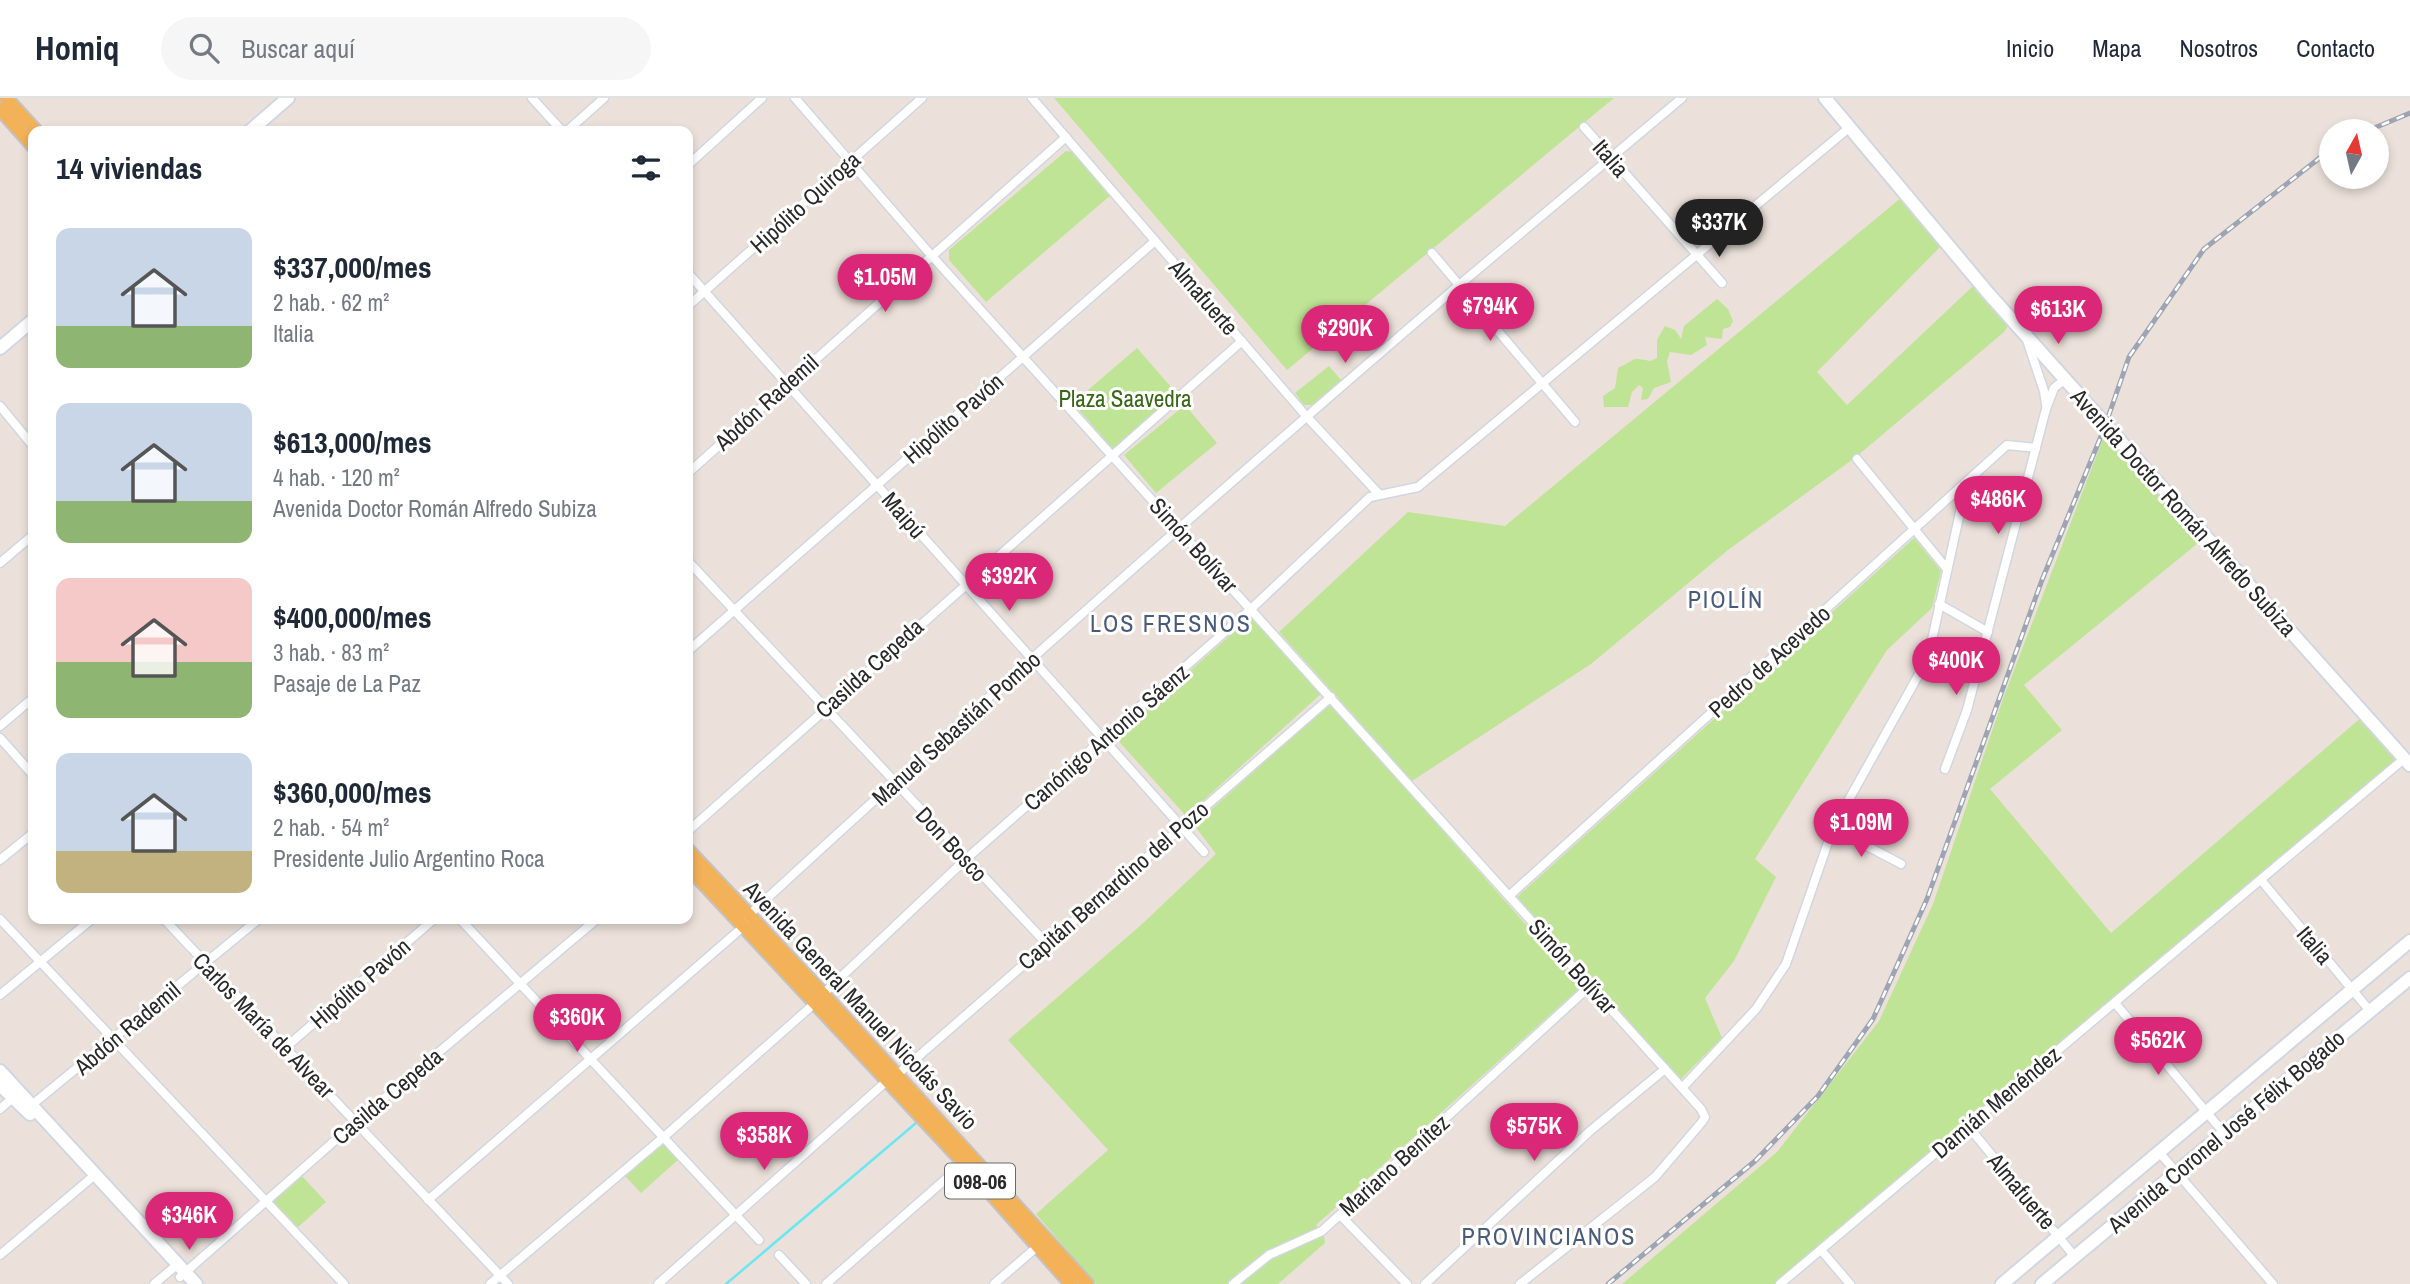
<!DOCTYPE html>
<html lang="es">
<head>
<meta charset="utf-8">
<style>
	:root { --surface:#fff; --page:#f6f6f7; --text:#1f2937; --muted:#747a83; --line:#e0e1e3; --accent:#db2777 }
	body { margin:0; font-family:"Archivo Narrow",sans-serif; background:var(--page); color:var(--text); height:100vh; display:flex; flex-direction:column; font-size:26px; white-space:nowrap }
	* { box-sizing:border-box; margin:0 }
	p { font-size:23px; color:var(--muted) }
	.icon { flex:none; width:38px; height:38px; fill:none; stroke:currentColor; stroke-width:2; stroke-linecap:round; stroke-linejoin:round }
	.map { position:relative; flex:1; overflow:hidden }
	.panel { position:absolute; left:28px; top:28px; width:665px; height:798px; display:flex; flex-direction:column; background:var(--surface); border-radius:14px; box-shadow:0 4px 10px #0003 }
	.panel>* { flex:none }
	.needle { width:46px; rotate:8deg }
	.buttons { position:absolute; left:2319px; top:21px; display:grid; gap:14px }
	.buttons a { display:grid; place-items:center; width:70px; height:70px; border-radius:50%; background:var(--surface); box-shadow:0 4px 10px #0003; font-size:35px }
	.price { position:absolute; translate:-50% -60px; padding:0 16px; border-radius:24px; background:var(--accent); color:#fff; font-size:23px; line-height:46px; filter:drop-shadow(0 2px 4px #0008) }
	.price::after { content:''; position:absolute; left:50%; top:42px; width:21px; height:16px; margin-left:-10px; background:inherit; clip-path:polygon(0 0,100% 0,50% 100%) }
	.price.selected { background:#222; color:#fff }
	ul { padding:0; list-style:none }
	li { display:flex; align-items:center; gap:21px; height:175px; padding:0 28px }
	li span { display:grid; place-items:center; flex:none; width:196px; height:140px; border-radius:14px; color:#555 }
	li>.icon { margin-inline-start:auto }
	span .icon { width:84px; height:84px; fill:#fffc; stroke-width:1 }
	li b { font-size:30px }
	h2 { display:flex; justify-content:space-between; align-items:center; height:84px; padding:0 28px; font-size:30px }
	header { display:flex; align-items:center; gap:42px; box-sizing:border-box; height:98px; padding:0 35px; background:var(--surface); border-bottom:2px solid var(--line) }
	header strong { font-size:33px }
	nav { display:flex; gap:38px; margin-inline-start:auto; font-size:24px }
	.search { width:490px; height:63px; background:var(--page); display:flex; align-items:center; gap:18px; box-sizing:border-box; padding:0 24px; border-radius:38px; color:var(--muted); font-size:26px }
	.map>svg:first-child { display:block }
	.green { fill:#bfe495 }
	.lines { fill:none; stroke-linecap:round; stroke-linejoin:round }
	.stream { stroke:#6be7f1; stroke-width:2.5 }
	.street-casing { stroke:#d0d7e3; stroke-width:11 }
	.secondary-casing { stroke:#d0d7e3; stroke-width:16 }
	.primary-casing { stroke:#c3c3c3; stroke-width:16 }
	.street { stroke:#fff; stroke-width:8 }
	.secondary { stroke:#fff; stroke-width:12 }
	.primary { stroke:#f3b158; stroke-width:12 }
	.rail-casing { stroke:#9da5b4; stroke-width:5 }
	.rail { stroke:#fff; stroke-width:2.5; stroke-dasharray:8; stroke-linecap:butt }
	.labels { text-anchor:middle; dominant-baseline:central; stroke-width:6; stroke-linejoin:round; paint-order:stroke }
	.shield { fill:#fff; stroke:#696969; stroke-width:2 }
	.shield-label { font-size:21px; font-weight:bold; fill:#292929 }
	.street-label { font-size:23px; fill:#292929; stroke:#fff }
	.park-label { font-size:23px; fill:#386718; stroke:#fff }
	.neighbourhood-label { font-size:24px; letter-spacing:2px; fill:#495b7a; stroke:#fff }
</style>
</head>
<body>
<header>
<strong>Homiq</strong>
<div class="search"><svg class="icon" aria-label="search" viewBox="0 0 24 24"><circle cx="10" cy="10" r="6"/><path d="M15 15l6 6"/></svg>Buscar aquí</div>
<nav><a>Inicio</a><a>Mapa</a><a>Nosotros</a><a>Contacto</a></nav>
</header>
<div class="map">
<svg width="2410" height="1186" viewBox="0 0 2410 1186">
	<rect width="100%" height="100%" fill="#ece1da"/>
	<g class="green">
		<path d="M1054,0H1614L1287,272Z"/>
		<path d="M1066,53L1074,54L1111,97L986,204L949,162V152Z"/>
		<path d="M1902,99L1941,148L1817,274L1847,307L1973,188L2008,228L2004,234L1856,359L1728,452L1591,566L1412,683L1279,534L1408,414L1505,428Z"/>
		<path d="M1717,201L1728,211L1733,223L1730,229L1723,231L1722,241L1705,239L1707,247L1691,257L1670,254L1667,263L1671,284L1654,290L1648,301L1641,302L1643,290L1639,287L1632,294L1628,309H1604L1603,298L1615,290L1618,270C1638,261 1629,259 1650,263L1657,260V242L1665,228L1675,232L1681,241L1684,228Z"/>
		<path d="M1137,250L1177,296L1113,351L1073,305Z"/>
		<path d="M1329,268L1342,283L1315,307H1304L1295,295Z"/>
		<path d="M1185,307L1217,345L1156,395L1124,357Z"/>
		<path d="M2106,333L2203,441L2024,587L2062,632L1990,691L2111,835L2363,618L2398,660L1775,1186H1622L1777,1054L1879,923L1933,806L2004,598Z"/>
		<path d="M1914,440L1941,473L1932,510L1887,552L1755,761L1776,779L1734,863L1705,900L1722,940L1680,982L1517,799Z"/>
		<path d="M1252,518L1321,596L1186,718L1115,639Z"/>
		<path d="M1330,605L1581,889L1316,1127L1324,1137L1325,1145L1278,1186H1096L1036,1116L1108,1052L1008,942L1141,827L1216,756L1194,727Z"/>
		<path d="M664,1042L680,1060L641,1095L625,1078Z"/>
		<path d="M301,1077L326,1104L296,1131L272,1103Z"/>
	</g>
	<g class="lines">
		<path class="stream" d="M726,1186L916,1025"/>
		<g class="street-casing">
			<g id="street">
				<path d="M532,0L562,33"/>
				<path d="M795,0L931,157L1701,1011L1705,1019L1702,1024L1655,1079L1520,1186"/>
				<path d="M1032,0L1307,319L1378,395"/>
				<path d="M1584,29L1722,185"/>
				<path d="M567,33L604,0"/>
				<path d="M688,67L762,0"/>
				<path d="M1432,155L1575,324"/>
				<path d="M688,175L1204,754"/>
				<path d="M688,208L922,0"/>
				<path d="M2027,242L2044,293L2046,307"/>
				<path d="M0,308L33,348"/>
				<path d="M1857,361L1947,471"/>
				<path d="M688,375L1066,39"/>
				<path d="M688,463L1046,845"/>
				<path d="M0,465L33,437"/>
				<path d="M1939,506L1988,534"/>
				<path d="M688,553L1155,143"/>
				<path d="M0,628L33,600"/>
				<path d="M0,640L33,677"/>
				<path d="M1945,671L1967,612L2046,311L2054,290L2065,281"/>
				<path d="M1833,730L1901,766"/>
				<path d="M688,733L1242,243"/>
				<path d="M0,762L33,735"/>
				<path d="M2261,782L2370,913"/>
				<path d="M1510,797L2007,347L2036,350"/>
				<path d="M0,821L344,1186"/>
				<path d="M164,821L508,1186"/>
				<path d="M460,821L759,1142"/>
				<path d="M823,896L966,761L1251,511L1370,399L1418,389L1850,29"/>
				<path d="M0,897L92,821"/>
				<path d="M2115,905L2224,1035"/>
				<path d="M285,950L434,821"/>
				<path d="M897,977L1331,599"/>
				<path d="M1682,990L1756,911L1786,866L1833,730L1928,560L1966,387"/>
				<path d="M28,1010L259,821"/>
				<path d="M0,1011L16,997"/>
				<path d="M1968,1028L2075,1159"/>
				<path d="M2159,1054L2273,1186"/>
				<path d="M428,1102L743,829L749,817C981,603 1218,394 1458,188C1532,125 1608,63 1682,0"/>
				<path d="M1340,1117L1407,1186"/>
				<path d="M1821,1152L1850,1186"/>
				<path d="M0,1157L90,1081"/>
				<path d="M779,1157L806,1186"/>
				<path d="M180,1179L357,1023L597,821"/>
				<path d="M154,1186L178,1166"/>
				<path d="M490,1186L665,1038L815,905"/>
				<path d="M658,1186L888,982"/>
				<path d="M826,1186L964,1065"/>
				<path d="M994,1186L1038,1148"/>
				<path d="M1233,1186L1269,1157L1322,1133L1590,888"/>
				<path d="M1425,1186L1590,1033L1665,971"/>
				<path d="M1780,1186L2405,660"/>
			</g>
		</g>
		<g class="secondary-casing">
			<g id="secondary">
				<path d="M1825,0L1988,195L2410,667"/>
				<path d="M250,33L288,0"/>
				<path d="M0,250L33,222"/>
				<path d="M0,973L196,1186"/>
				<path d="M0,987L30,1016"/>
				<path d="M2002,1186L2410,843"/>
				<path d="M2042,1186L2410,880"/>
			</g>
		</g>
		<g class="primary-casing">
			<g id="primary">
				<path d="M6,0L36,33"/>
				<path d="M0,11L33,48"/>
				<path d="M688,752L823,896L1087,1186"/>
				<path d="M688,769L964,1065L1071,1186"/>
			</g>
		</g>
		<use href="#street" class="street"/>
		<use href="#secondary" class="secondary"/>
		<use href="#primary" class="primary"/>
		<g class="rail-casing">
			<g id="rail">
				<path d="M2367,33L2410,15"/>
				<path d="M1608,1186L1755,1063L1818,998L1873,921L1927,801L2042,482L2104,331L2129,259L2204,151L2331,51"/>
			</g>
		</g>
		<use href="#rail" class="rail"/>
	</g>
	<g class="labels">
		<rect class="shield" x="945" y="1065.5" width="70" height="35" rx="5"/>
		<g class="shield-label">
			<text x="980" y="1083">098-06</text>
		</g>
		<g class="street-label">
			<text transform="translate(1611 60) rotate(49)">Italia</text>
			<text transform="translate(805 104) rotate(-42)">Hipólito Quiroga</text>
			<text transform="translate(1204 199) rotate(49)">Almafuerte</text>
			<text transform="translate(766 304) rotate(-42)">Abdón Rademil</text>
			<text transform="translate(953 320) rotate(-41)">Hipólito Pavón</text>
			<text transform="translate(2184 414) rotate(48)">Avenida Doctor Román Alfredo Subiza</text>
			<text transform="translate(904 417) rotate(49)">Maipú</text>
			<text transform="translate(1194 447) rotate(48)">Simón Bolívar</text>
			<text transform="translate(1769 563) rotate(-42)">Pedro de Acevedo</text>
			<text transform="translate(869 570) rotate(-42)">Casilda Cepeda</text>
			<text transform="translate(956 630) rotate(-42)">Manuel Sebastián Pombo</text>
			<text transform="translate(1106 639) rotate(-41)">Canónigo Antonio Sáenz</text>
			<text transform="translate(952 746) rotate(47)">Don Bosco</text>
			<text transform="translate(1113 787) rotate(-41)">Capitán Bernardino del Pozo</text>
			<text transform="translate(2315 847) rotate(50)">Italia</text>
			<text transform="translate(1573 868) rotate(48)">Simón Bolívar</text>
			<text transform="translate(360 885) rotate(-41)">Hipólito Pavón</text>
			<text transform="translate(861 907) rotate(47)">Avenida General Manuel Nicolás Savio</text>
			<text transform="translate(264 927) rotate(46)">Carlos María de Alvear</text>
			<text transform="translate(127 930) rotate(-40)">Abdón Rademil</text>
			<text transform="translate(387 998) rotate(-40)">Casilda Cepeda</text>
			<text transform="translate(1996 1004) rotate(-40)">Damián Menéndez</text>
			<text transform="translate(2226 1033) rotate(-40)">Avenida Coronel José Félix Bogado</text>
			<text transform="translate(1394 1067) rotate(-42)">Mariano Benítez</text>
			<text transform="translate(2022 1093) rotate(50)">Almafuerte</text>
		</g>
		<g class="park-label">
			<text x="1125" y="300">Plaza Saavedra</text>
		</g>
		<g class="neighbourhood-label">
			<text x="1726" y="501">PIOLÍN</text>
			<text x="1171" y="525">LOS FRESNOS</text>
			<text x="1549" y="1138">PROVINCIANOS</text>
		</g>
	</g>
</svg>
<div class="buttons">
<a><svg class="needle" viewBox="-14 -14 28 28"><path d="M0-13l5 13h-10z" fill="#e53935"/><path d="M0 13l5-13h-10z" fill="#747a83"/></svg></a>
</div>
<b class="price selected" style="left:1719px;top:161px">$337K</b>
<b class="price" style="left:885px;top:216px">$1.05M</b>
<b class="price" style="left:1490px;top:245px">$794K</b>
<b class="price" style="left:2058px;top:248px">$613K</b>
<b class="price" style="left:1345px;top:267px">$290K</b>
<b class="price" style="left:1998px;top:438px">$486K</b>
<b class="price" style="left:1009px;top:515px">$392K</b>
<b class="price" style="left:1956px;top:599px">$400K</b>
<b class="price" style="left:1861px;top:761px">$1.09M</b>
<b class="price" style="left:577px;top:956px">$360K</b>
<b class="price" style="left:2158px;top:979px">$562K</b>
<b class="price" style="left:1534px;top:1065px">$575K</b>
<b class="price" style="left:764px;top:1074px">$358K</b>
<b class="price" style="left:189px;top:1154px">$346K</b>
<section class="panel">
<h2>14 viviendas<svg class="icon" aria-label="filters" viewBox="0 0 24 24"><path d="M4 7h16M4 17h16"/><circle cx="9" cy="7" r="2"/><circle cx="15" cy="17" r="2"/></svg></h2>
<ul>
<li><span style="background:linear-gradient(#c9d6e8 70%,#8fb573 0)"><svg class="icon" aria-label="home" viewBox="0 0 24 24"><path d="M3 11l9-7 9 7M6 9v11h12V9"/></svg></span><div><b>$337,000/mes</b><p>2 hab. · 62 m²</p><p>Italia</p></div></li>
<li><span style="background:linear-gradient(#c9d6e8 70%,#8fb573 0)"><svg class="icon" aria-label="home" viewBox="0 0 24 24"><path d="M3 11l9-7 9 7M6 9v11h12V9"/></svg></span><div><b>$613,000/mes</b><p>4 hab. · 120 m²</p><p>Avenida Doctor Román Alfredo Subiza</p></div></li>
<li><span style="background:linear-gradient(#f6c9c9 60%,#8fb573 0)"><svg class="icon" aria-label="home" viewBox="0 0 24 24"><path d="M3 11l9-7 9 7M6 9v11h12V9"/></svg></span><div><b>$400,000/mes</b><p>3 hab. · 83 m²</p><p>Pasaje de La Paz</p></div></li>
<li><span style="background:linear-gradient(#c9d6e8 70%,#c2b280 0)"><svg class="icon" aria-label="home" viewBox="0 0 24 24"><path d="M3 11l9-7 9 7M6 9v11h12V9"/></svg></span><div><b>$360,000/mes</b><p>2 hab. · 54 m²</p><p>Presidente Julio Argentino Roca</p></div></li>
</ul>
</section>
</div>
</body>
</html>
